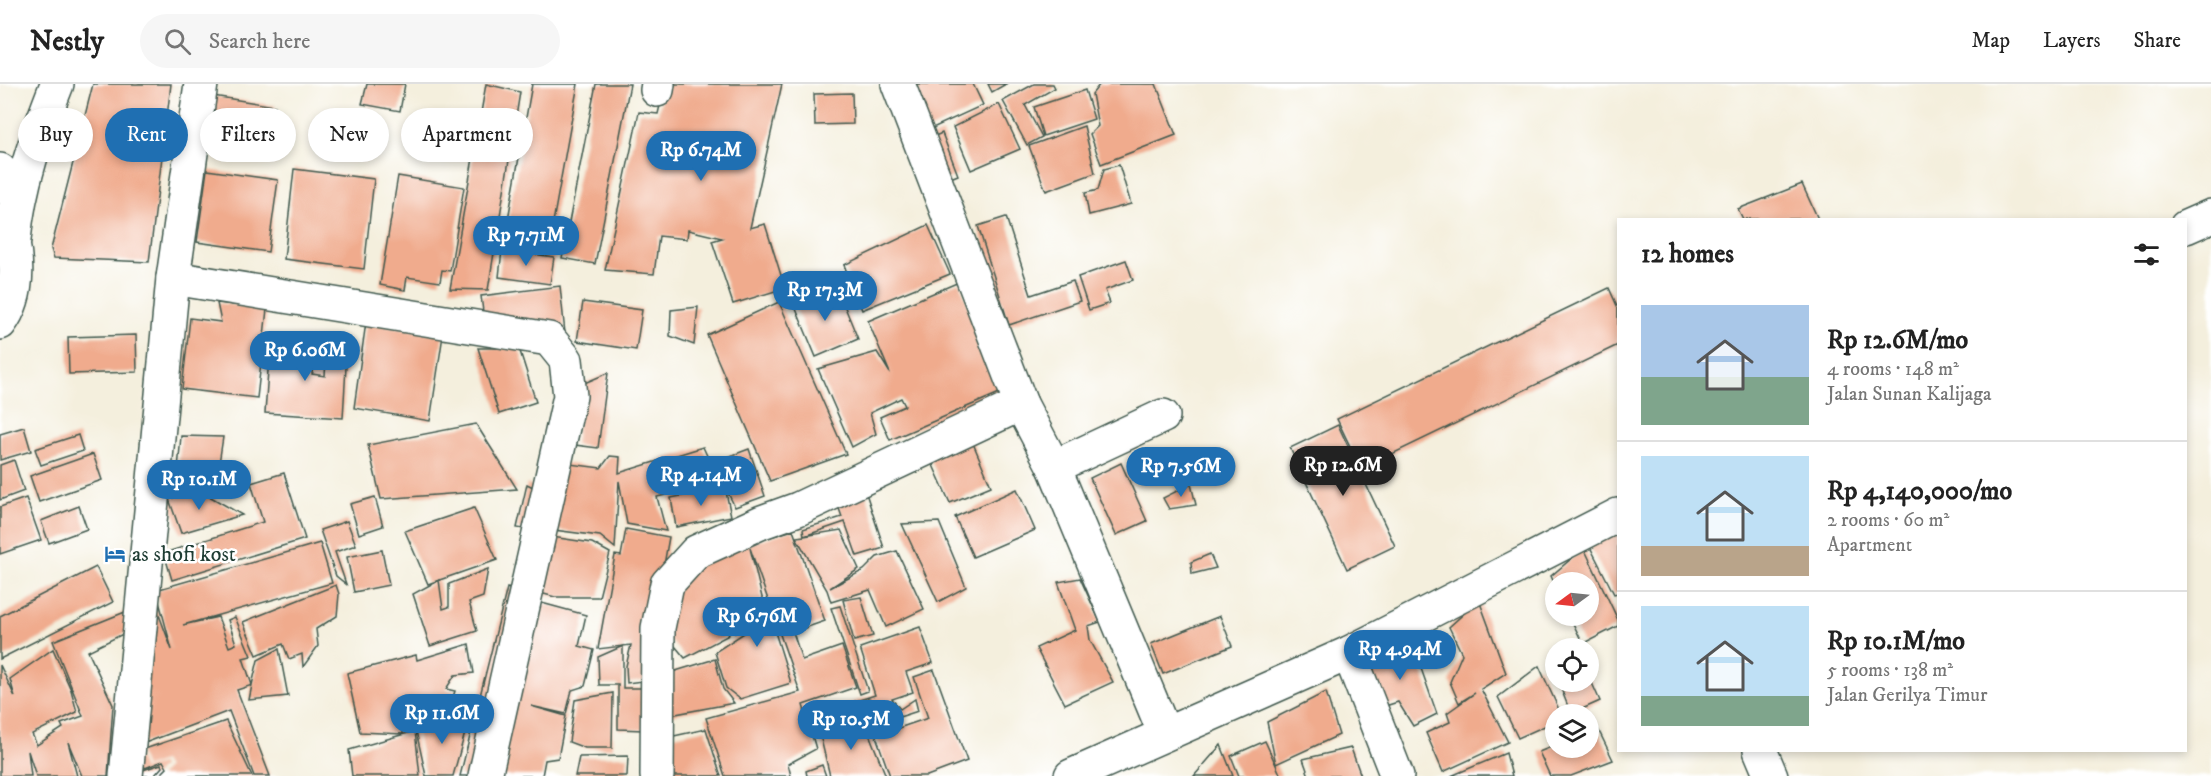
<!DOCTYPE html>
<html lang="en">
<head>
<meta charset="utf-8">
<style>
	:root { --surface:#fff; --page:#f6f6f6; --text:#222; --muted:#767676; --line:#e0e0e0; --accent:#1f6fb2 }
	body { margin:0; font-family:"IM FELL DW Pica",serif; background:var(--page); color:var(--text); height:100vh; display:flex; flex-direction:column; font-size:22px; white-space:nowrap }
	* { box-sizing:border-box; margin:0 }
	p { font-size:20px; color:var(--muted) }
	.icon { flex:none; width:33px; height:33px; fill:none; stroke:currentColor; stroke-width:2; stroke-linecap:round; stroke-linejoin:round }
	.map { position:relative; flex:1; overflow:hidden }
	.sheet { position:absolute; left:1617px; top:134px; width:570px; height:534px; display:flex; flex-direction:column; background:var(--surface); border-radius:0px; box-shadow:0 3px 9px #0003 }
	.sheet>* { flex:none }
	.banner { position:absolute; left:18px; top:24px; width:570px; height:54px; display:flex; gap:12px }
	.needle { width:39px; rotate:255deg }
	.fabs { position:absolute; left:1545px; top:488px; display:grid; gap:12px }
	.fabs a { display:grid; place-items:center; width:54px; height:54px; border-radius:50%; background:var(--surface); box-shadow:0 3px 9px #0003; font-size:30px }
	.price { position:absolute; translate:-50% -51px; padding:0 14px; border-radius:21px; background:var(--accent); color:#fff; font-size:20px; line-height:39px; filter:drop-shadow(0 2px 3px #0008) }
	.price::after { content:''; position:absolute; left:50%; top:36px; width:18px; height:14px; margin-left:-9px; background:inherit; clip-path:polygon(0 0,100% 0,50% 100%) }
	.price.selected { background:#222; color:#fff }
	ul { padding:0; list-style:none }
	li { display:flex; align-items:center; gap:18px; height:150px; padding:0 24px }
	li+li { border-top:2px solid var(--line) }
	li span { display:grid; place-items:center; flex:none; width:168px; height:120px; border-radius:0px; color:#555 }
	li>.icon { margin-inline-start:auto }
	span .icon { width:72px; height:72px; fill:#fffc; stroke-width:1 }
	li b { font-size:26px }
	h2 { display:flex; justify-content:space-between; align-items:center; height:72px; padding:0 24px; font-size:26px }
	.pill { padding:0 21px; border-radius:27px; background:var(--surface); box-shadow:0 3px 9px #0003; font-size:21px; line-height:54px }
	.pill.selected { background:var(--accent); color:#fff }
	header { display:flex; align-items:center; gap:36px; box-sizing:border-box; height:84px; padding:0 30px; background:var(--surface); border-bottom:2px solid var(--line) }
	header strong { font-size:28px }
	nav { display:flex; gap:33px; margin-inline-start:auto; font-size:21px }
	.search { width:420px; height:54px; background:var(--page); display:flex; align-items:center; gap:15px; box-sizing:border-box; padding:0 21px; border-radius:33px; color:var(--muted); font-size:22px }
	.map>svg:first-child { display:block }
	.building { fill:#f0ab8d }
	.lines { fill:none; stroke-linecap:round; stroke-linejoin:round }
	.street-casing { stroke:#3f584d; stroke-width:36 }
	.secondary-casing { stroke:#3f584d; stroke-width:36 }
	.highway-casing { stroke:#3f584d; stroke-width:36 }
	.street { stroke:#fff; stroke-width:33 }
	.secondary { stroke:#fff; stroke-width:33 }
	.highway { stroke:#fff; stroke-width:33 }
	.labels { text-anchor:middle; dominant-baseline:central; stroke-width:5; stroke-linejoin:round; paint-order:stroke }
	.poi-label { font-size:22px; fill:#1f3d34; stroke:#fff; text-anchor:start }
</style>
</head>
<body>
<header>
<strong>Nestly</strong>
<div class="search"><svg class="icon" aria-label="search" viewBox="0 0 24 24"><circle cx="10" cy="10" r="6"/><path d="M15 15l6 6"/></svg>Search here</div>
<nav><a>Map</a><a>Layers</a><a>Share</a></nav>
</header>
<div class="map">
<svg width="2211" height="692" viewBox="0 0 2211 692">
	<rect width="100%" height="100%" fill="#fff"/>
	<filter id="ink" filterUnits="userSpaceOnUse"><feTurbulence type="fractalNoise" baseFrequency=".0167" numOctaves="2"/><feDisplacementMap in="SourceGraphic" scale="12" xChannelSelector="R" yChannelSelector="G"/><feConvolveMatrix kernelMatrix="1 2 1 2 8 2 1 2 1" color-interpolation-filters="sRGB"/></filter>
	<filter id="wash" filterUnits="userSpaceOnUse"><feTurbulence type="fractalNoise" baseFrequency=".008" numOctaves="4" result="noise"/><feDisplacementMap in="SourceGraphic" scale="24" xChannelSelector="R" yChannelSelector="G"/><feGaussianBlur stdDeviation="1.35" result="paint"/><feColorMatrix in="noise" values="0 0 0 0 0 0 0 0 0 0 0 0 0 0 0 0 0 1.4 0 .05"/><feComposite in="paint" operator="in"/></filter>
	<g filter="url(#wash)">
		<rect width="100%" height="100%" fill="#f4efdd"/>
		<g id="blocks">
			<g class="building">
				<path d="M93,0H171L149,178L54,174L51,165Z"/>
				<path d="M367,0H405L400,27L362,20Z"/>
				<path d="M486,0L520,8L488,206L450,205Z"/>
				<path d="M532,0H578L548,166L504,158Z"/>
				<path d="M596,0H630L595,180L562,174Z"/>
				<path d="M665,0H782L750,144L765,140L785,204L733,220L712,157L722,154L688,146L687,155L659,152L654,190L605,186L639,28L658,30Z"/>
				<path d="M905,0H973L983,21L924,48Z"/>
				<path d="M988,0H1006L992,8Z"/>
				<path d="M1034,0H1053L1055,4L1025,21L1042,53L1027,61L1003,17Z"/>
				<path d="M1100,0H1156L1176,51L1101,80L1090,50L1098,42L1092,10Z"/>
				<path d="M1085,6L1094,35L1043,52L1034,23Z"/>
				<path d="M852,9L853,40L815,41L814,10Z"/>
				<path d="M213,12L275,22L267,76L206,67Z"/>
				<path d="M999,20L1020,65L971,86L953,43Z"/>
				<path d="M1084,42L1095,89L1046,107L1029,62Z"/>
				<path d="M942,49L958,91L943,97L928,55Z"/>
				<path d="M1119,81L1131,120L1089,131L1085,109L1098,106L1104,85Z"/>
				<path d="M294,85L374,95L364,185L284,175Z"/>
				<path d="M207,86L278,96L268,168L197,158Z"/>
				<path d="M398,92L464,103L450,187L442,186L440,198L407,193L405,206L380,201Z"/>
				<path d="M1802,100L1818,135H1743L1738,125Z"/>
				<path d="M1006,133L1031,211L1073,197L1080,217L1009,241L978,142Z"/>
				<path d="M928,141L950,190L862,226L844,181Z"/>
				<path d="M502,166L554,173L550,200L499,193Z"/>
				<path d="M1126,176L1133,196L1105,206L1110,219L1089,226L1078,193Z"/>
				<path d="M959,198L1004,307L890,356L880,333L905,322L901,314L870,329L876,350L852,363L818,285L877,268L890,289L868,237Z"/>
				<path d="M560,202L565,249L484,235L481,212Z"/>
				<path d="M1609,204L1618,224V261L1361,385L1337,335Z"/>
				<path d="M840,211L858,255L816,273L791,213Z"/>
				<path d="M583,218L642,226L636,266L577,257Z"/>
				<path d="M779,218L846,370L770,397L707,251Z"/>
				<path d="M217,219L267,225L257,314L182,305L190,234L221,238Z"/>
				<path d="M698,223L694,261L670,252L671,226Z"/>
				<path d="M366,238L443,251L430,337L354,324Z"/>
				<path d="M136,251L137,288L69,290L68,253Z"/>
				<path d="M270,258L314,261L312,290L325,292L327,258L347,266L343,334L265,329Z"/>
				<path d="M478,264H519L536,318L499,330Z"/>
				<path d="M608,289L598,364L575,361L582,300Z"/>
				<path d="M476,340L517,405L381,415L368,361Z"/>
				<path d="M1338,341L1395,462L1347,485L1290,364Z"/>
				<path d="M24,343L31,367L0,376V350Z"/>
				<path d="M78,351L83,367L41,381L35,365Z"/>
				<path d="M181,352L223,353L218,386L178,385Z"/>
				<path d="M970,352L991,402L950,419L928,370Z"/>
				<path d="M703,363L719,398L657,413L666,447L627,440L619,397L615,464L600,452L554,446L562,379L601,384L610,372L620,373L619,389Z"/>
				<path d="M749,365L765,412L735,423L725,403L717,377Z"/>
				<path d="M93,370L102,396L39,418L30,392Z"/>
				<path d="M14,376L24,407L0,416V381Z"/>
				<path d="M1121,379L1147,437L1116,451L1090,394Z"/>
				<path d="M284,389L305,455L172,496L164,469L263,438L251,399Z"/>
				<path d="M527,400L541,407L537,447L517,444Z"/>
				<path d="M1191,400L1196,421L1169,425L1163,414Z"/>
				<path d="M725,403L731,432L676,443L671,414Z"/>
				<path d="M864,403L884,464L857,472L845,438L804,452L841,446L859,485L830,504L864,486L877,473L897,467L924,525L886,543L870,506L831,518L827,506L796,453L804,452L803,445L842,433L835,413Z"/>
				<path d="M197,405L242,431L181,449L169,415Z"/>
				<path d="M1017,405L1035,446L973,473L955,433Z"/>
				<path d="M375,413L383,442L359,450L350,420Z"/>
				<path d="M26,414L41,456L0,470V423Z"/>
				<path d="M79,422L87,445L49,459L41,437Z"/>
				<path d="M474,424L497,476L428,500L405,447Z"/>
				<path d="M1618,434V509L1614,510L1584,451Z"/>
				<path d="M347,437L356,461L335,468L346,500L336,492L320,446Z"/>
				<path d="M939,438L966,503L938,518L902,440Z"/>
				<path d="M626,445L669,453L650,559V596L627,599L626,582L631,561L598,565L615,471L621,472Z"/>
				<path d="M793,446L825,537L793,548L802,576L842,562L856,603L803,621L816,665L788,680L791,692H725L706,634L800,608L750,464L766,530L735,549L726,521L718,523L729,551L685,574L660,544L668,501L708,472Z"/>
				<path d="M545,452L592,459L610,469L599,513H555L529,506Z"/>
				<path d="M320,459L332,499L183,541L218,533L229,563L236,560L228,536L235,533L251,572L243,574L252,601L258,576L279,565L288,612L249,616L252,601L237,606L270,692H254L229,627L137,662L152,512L172,566L156,506Z"/>
				<path d="M1584,464L1618,536V542L1583,560L1569,531H1588V498H1556V503L1551,492Z"/>
				<path d="M382,466L389,501L354,508L347,473Z"/>
				<path d="M1210,470L1216,484L1192,490L1191,478Z"/>
				<path d="M96,483L113,518L0,575V532Z"/>
				<path d="M488,485L483,513L469,518L477,547L430,562L413,510L439,496L443,525L449,523V500Z"/>
				<path d="M1080,494L1100,538L1088,542L1090,556L1113,598L1065,620L1036,564L1075,546L1058,498Z"/>
				<path d="M336,501L339,510L337,532L316,545L318,562L303,583L302,570L289,575L283,560L257,571L243,538Z"/>
				<path d="M507,504L523,509L478,692H460Z"/>
				<path d="M861,513L873,552L854,557L843,516Z"/>
				<path d="M1479,516L1506,589L1481,605L1508,658L1443,688L1426,649L1450,638L1447,629L1475,609L1459,619L1450,598L1462,570L1449,543Z"/>
				<path d="M538,518L586,531L579,562L594,566L585,602L572,606L566,630L531,622L566,632L558,674L545,676L542,692H487Z"/>
				<path d="M840,522L868,607L860,610L831,524Z"/>
				<path d="M130,526L127,548L88,567L113,621L108,692H82L68,658L77,692H36L28,667L31,692H0V581L15,613L10,595L53,565L71,606L77,628L32,650L37,661L63,644L61,640L83,632L53,557Z"/>
				<path d="M770,532L791,599L740,615L726,604L715,568Z"/>
				<path d="M1220,532L1232,562L1163,590L1151,560Z"/>
				<path d="M920,543L933,579L906,588L913,608L892,615L900,625L915,615L918,627L887,637L878,619L830,636L828,626L875,611L860,564Z"/>
				<path d="M1410,553L1437,630L1413,642L1398,618L1379,624L1362,576Z"/>
				<path d="M469,560L474,589L455,591L446,605L455,607L447,631L404,638L403,650L360,648L347,589L416,571L417,576Z"/>
				<path d="M623,562V604H643V646L618,645V601H599L598,573Z"/>
				<path d="M715,575L723,605L734,619L665,632L659,592Z"/>
				<path d="M1539,582L1561,630H1556V637L1518,654L1498,613Z"/>
				<path d="M934,586L967,677L927,692H890L869,632L877,630L884,649L928,634L914,593Z"/>
				<path d="M1588,590L1600,617L1571,630L1558,597H1588Z"/>
				<path d="M1326,608L1339,651L1276,680L1267,638Z"/>
				<path d="M613,609L612,664H585L569,658L575,616Z"/>
				<path d="M470,631L453,692H426L415,642Z"/>
				<path d="M863,635L886,692H830L820,651L830,641Z"/>
				<path d="M226,637L252,692H159L167,684L163,677L145,684L139,667Z"/>
				<path d="M1597,643L1613,676L1571,692H1550L1539,668L1556,661L1588,663V647Z"/>
				<path d="M706,645L721,692H660V655Z"/>
				<path d="M415,647L420,692H352L349,666Z"/>
				<path d="M1265,657L1281,692H1239L1231,672Z"/>
				<path d="M1221,661L1233,692H1194Z"/>
				<path d="M1351,664L1361,692H1309L1303,675Z"/>
				<path d="M136,666L143,686L161,680L162,683L154,692H131Z"/>
				<path d="M1506,669L1512,692H1451Z"/>
				<path d="M628,672L627,692H575L579,673Z"/>
				<path d="M822,681L826,692H807L806,687Z"/>
			</g>
		</g>
	</g>
	<g filter="url(#ink)">
		<use href="#blocks" fill-opacity="0" stroke="#3f584d" stroke-width="1.5"/>
		<g class="lines">
			<g class="street-casing">
				<g id="street">
					<path d="M898,0L1021,320L1054,383L1165,650"/>
					<path d="M657,6L658,0"/>
					<path d="M0,86L18,119"/>
					<path d="M173,194L549,255L566,276L570,312L485,692"/>
					<path d="M1054,383L1163,332"/>
					<path d="M1349,569L1397,692"/>
					<path d="M1760,666L1771,692"/>
					<path d="M126,692L173,194L201,0"/>
					<path d="M657,692L658,544L667,500L696,468L762,438L798,425L1021,320"/>
				</g>
			</g>
			<g class="secondary-casing">
				<g id="secondary">
					<path d="M2186,143L2211,132"/>
					<path d="M1071,692L1349,569L1618,431"/>
				</g>
			</g>
			<g class="highway-casing">
				<g id="highway">
					<path d="M14,156C19,100 37,51 57,0"/>
					<path d="M0,239C22,210 18,167 6,135"/>
				</g>
			</g>
			<use href="#street" class="street"/>
			<use href="#secondary" class="secondary"/>
			<use href="#highway" class="highway"/>
		</g>
	</g>
	<defs>
		<g id="hotel-bare" transform="scale(1.62)"><path d="M-6-4.5h1.5V1H6V5H4.5V3h-9V5H-6ZM-4 0a1.8 1.8 0 1 1 3.6 0ZM.5 0V-2.5h3Q6-2.5 6 0Z" fill="#1f6fb2" stroke="#fff" stroke-width="2.5" paint-order="stroke"/></g>
	</defs>
	<g fill-rule="evenodd">
		<use href="#hotel-bare" x="115" y="470"/>
	</g>
	<g class="labels">
		<g class="poi-label">
			<text x="132" y="470">as shofi kost</text>
		</g>
	</g>
</svg>
<div class="fabs">
<a><svg class="needle" viewBox="-14 -14 28 28"><path d="M0-13l5 13h-10z" fill="#e53935"/><path d="M0 13l5-13h-10z" fill="#767676"/></svg></a>
<a><svg class="icon" aria-label="locate" viewBox="0 0 24 24"><circle cx="12" cy="12" r="6"/><path d="M12 2v4M12 18v4M2 12h4M18 12h4"/></svg></a>
<a><svg class="icon" aria-label="layers" viewBox="0 0 24 24"><path d="M12 4l9 5-9 5-9-5zM3 14l9 5 9-5"/></svg></a>
</div>
<b class="price" style="left:701px;top:98px">Rp 6.74M</b>
<b class="price" style="left:526px;top:183px">Rp 7.71M</b>
<b class="price" style="left:825px;top:238px">Rp 17.3M</b>
<b class="price" style="left:305px;top:298px">Rp 6.06M</b>
<b class="price selected" style="left:1343px;top:413px">Rp 12.6M</b>
<b class="price" style="left:1181px;top:414px">Rp 7.56M</b>
<b class="price" style="left:701px;top:423px">Rp 4.14M</b>
<b class="price" style="left:199px;top:427px">Rp 10.1M</b>
<b class="price" style="left:757px;top:564px">Rp 6.76M</b>
<b class="price" style="left:1400px;top:597px">Rp 4.94M</b>
<b class="price" style="left:442px;top:661px">Rp 11.6M</b>
<b class="price" style="left:851px;top:667px">Rp 10.5M</b>
<div class="banner">
<a class="pill">Buy</a>
<a class="pill selected">Rent</a>
<a class="pill">Filters</a>
<a class="pill">New</a>
<a class="pill">Apartment</a>
</div>
<section class="sheet">
<h2>12 homes<svg class="icon" aria-label="filters" viewBox="0 0 24 24"><path d="M4 7h16M4 17h16"/><circle cx="9" cy="7" r="2"/><circle cx="15" cy="17" r="2"/></svg></h2>
<ul>
<li><span style="background:linear-gradient(#a9c7e8 60%,#7fa58c 0)"><svg class="icon" aria-label="home" viewBox="0 0 24 24"><path d="M3 11l9-7 9 7M6 9v11h12V9"/></svg></span><div><b>Rp 12.6M/mo</b><p>4 rooms · 148 m²</p><p>Jalan Sunan Kalijaga</p></div></li>
<li><span style="background:linear-gradient(#bfe0f5 75%,#b9a48a 0)"><svg class="icon" aria-label="home" viewBox="0 0 24 24"><path d="M3 11l9-7 9 7M6 9v11h12V9"/></svg></span><div><b>Rp 4,140,000/mo</b><p>2 rooms · 60 m²</p><p>Apartment</p></div></li>
<li><span style="background:linear-gradient(#bfe0f5 75%,#7fa58c 0)"><svg class="icon" aria-label="home" viewBox="0 0 24 24"><path d="M3 11l9-7 9 7M6 9v11h12V9"/></svg></span><div><b>Rp 10.1M/mo</b><p>5 rooms · 138 m²</p><p>Jalan Gerilya Timur</p></div></li>
</ul>
</section>
</div>
</body>
</html>
